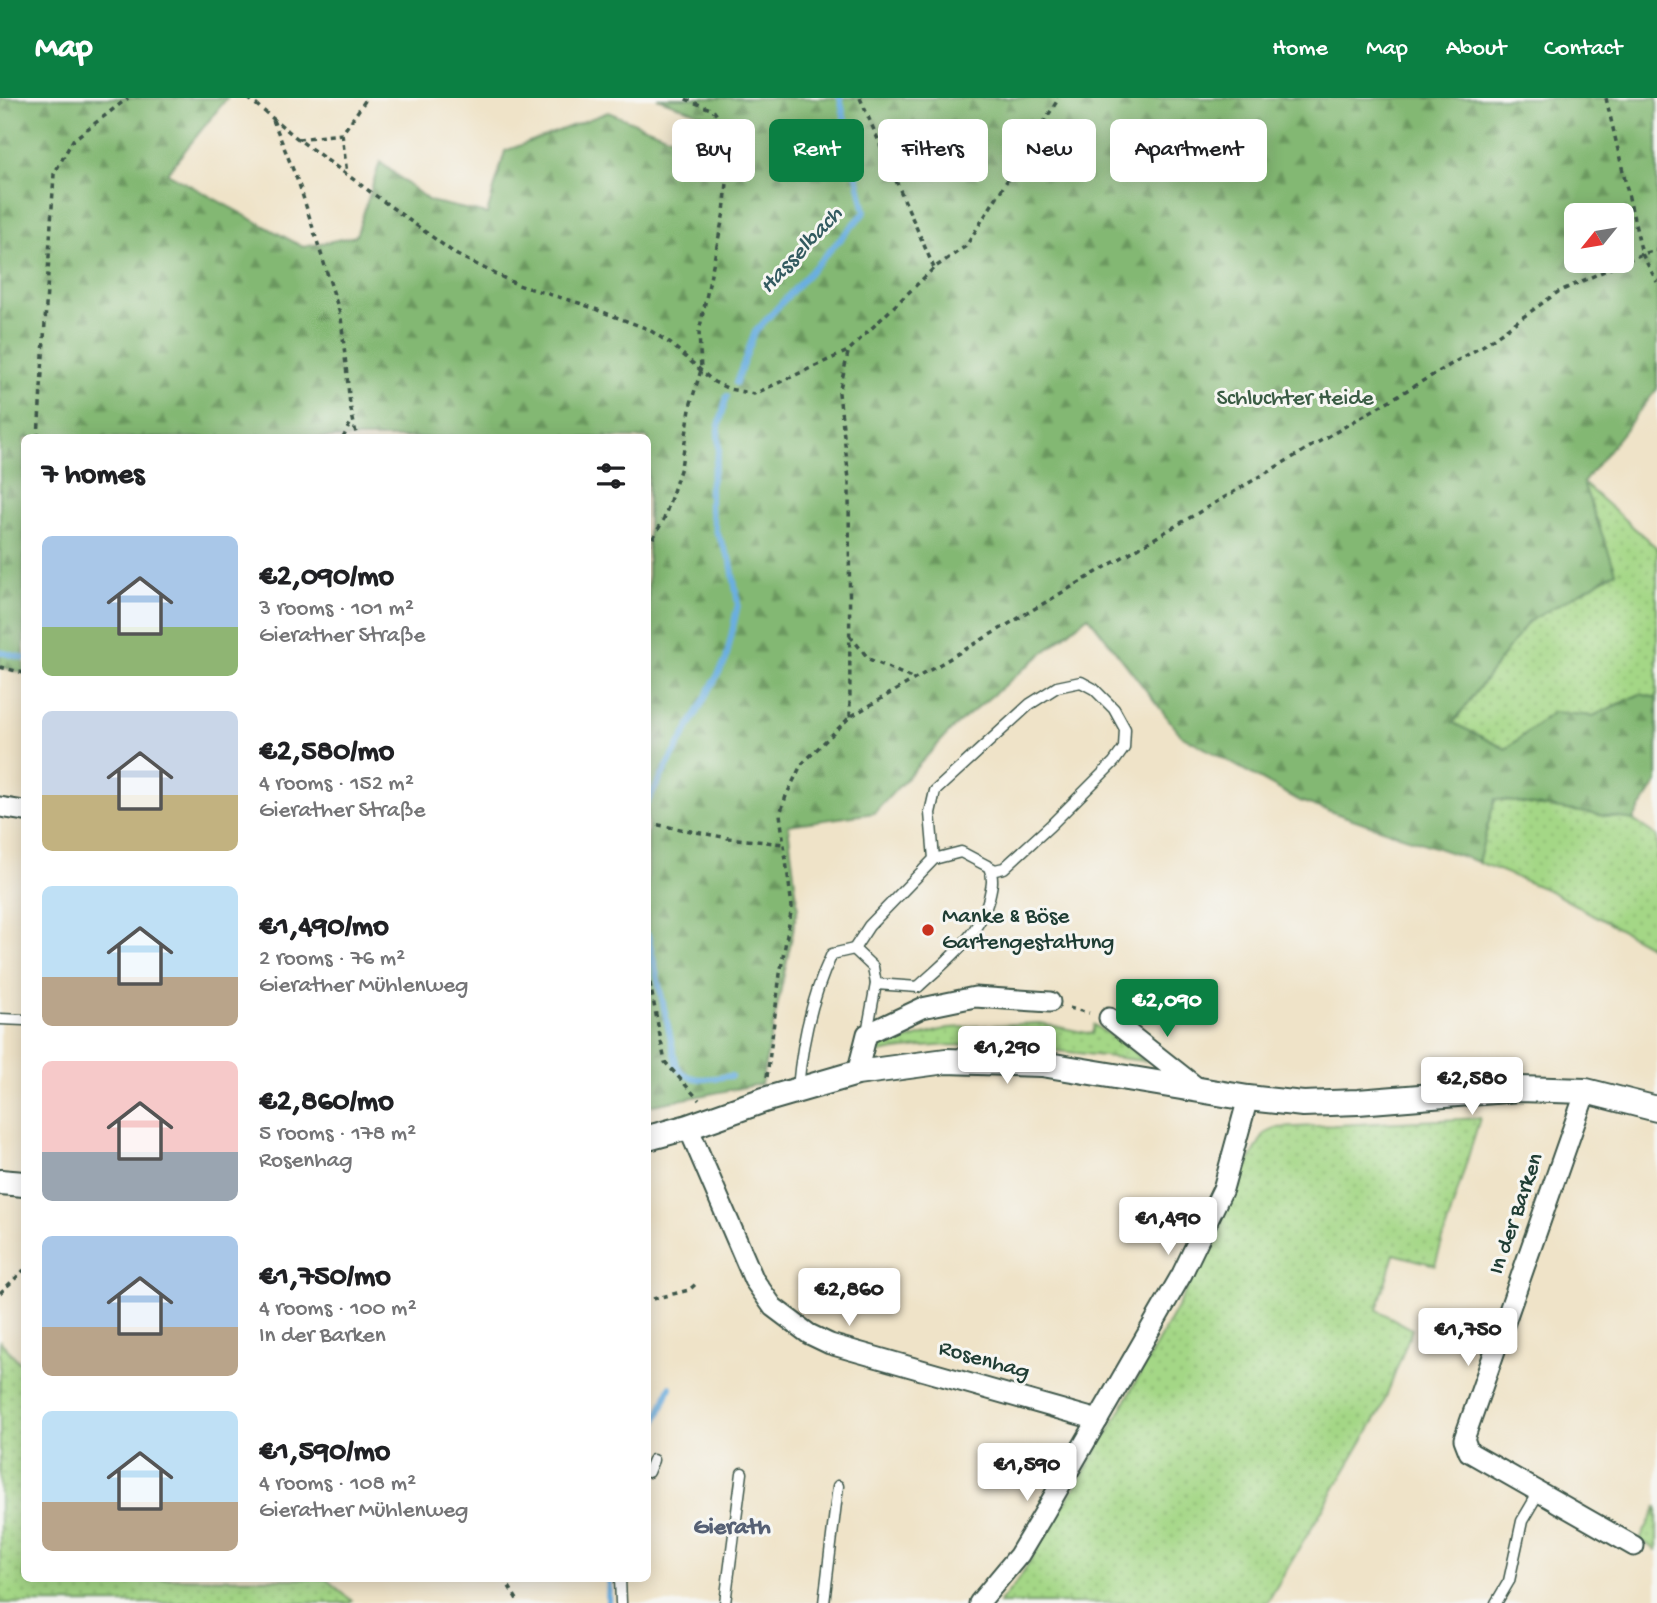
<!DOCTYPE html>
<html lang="en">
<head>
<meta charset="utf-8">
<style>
	:root { --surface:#fff; --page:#f6f6f6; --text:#202124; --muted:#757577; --accent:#0b8043 }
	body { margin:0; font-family:"Gochi Hand",sans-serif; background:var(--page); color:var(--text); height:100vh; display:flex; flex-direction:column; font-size:26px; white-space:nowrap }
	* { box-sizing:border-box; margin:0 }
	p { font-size:23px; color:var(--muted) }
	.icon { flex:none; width:38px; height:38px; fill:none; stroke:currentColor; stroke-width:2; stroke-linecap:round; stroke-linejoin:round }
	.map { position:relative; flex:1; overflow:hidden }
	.side { position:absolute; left:21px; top:336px; width:630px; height:1148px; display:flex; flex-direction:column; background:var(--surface); border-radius:10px; box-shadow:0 4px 18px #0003 }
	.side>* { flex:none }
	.top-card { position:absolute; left:672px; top:21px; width:665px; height:63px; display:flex; gap:14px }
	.needle { width:46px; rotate:240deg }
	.tools { position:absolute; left:1564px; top:105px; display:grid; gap:14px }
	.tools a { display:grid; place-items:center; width:70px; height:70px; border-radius:10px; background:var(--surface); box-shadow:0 4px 18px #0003; font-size:35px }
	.price { position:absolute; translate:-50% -60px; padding:0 16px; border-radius:7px; background:#fff; color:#222; font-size:23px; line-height:46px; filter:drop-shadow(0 2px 4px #0008) }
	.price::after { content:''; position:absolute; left:50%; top:42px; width:21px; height:16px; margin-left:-10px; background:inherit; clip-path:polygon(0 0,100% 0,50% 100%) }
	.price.active { background:var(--accent); color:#fff }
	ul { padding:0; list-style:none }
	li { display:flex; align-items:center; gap:21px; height:175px; padding:0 21px }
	li span { display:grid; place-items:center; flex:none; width:196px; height:140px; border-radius:10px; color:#555 }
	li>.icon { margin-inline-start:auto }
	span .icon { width:84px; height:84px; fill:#fffc; stroke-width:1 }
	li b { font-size:30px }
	h2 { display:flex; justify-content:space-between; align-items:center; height:84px; padding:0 21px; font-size:30px }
	.pill { padding:0 24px; border-radius:10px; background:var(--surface); box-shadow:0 4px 18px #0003; font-size:24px; line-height:63px }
	.pill.active { background:var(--accent); color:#fff }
	header { display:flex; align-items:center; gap:42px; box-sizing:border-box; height:98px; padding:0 35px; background:var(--accent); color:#fff }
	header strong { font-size:33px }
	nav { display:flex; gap:38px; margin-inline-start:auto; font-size:24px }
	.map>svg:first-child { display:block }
	.grass { fill:url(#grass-dots); stroke:#628a5d; stroke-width:2 }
	.forest { fill:url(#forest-firs); stroke:#517a54; stroke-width:2; fill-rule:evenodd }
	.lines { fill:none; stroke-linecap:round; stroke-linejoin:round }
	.stream { stroke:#6aafe0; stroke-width:6 }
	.service-casing { stroke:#3e564a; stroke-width:13 }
	.minor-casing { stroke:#3e564a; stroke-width:23 }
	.tertiary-casing { stroke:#3e564a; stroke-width:28 }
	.path { stroke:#3e564a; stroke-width:3.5; stroke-dasharray:5 5; stroke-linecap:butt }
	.service { stroke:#fff; stroke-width:10 }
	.minor { stroke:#fff; stroke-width:19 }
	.tertiary { stroke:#fff; stroke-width:24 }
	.poi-dot { fill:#c8321e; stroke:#f6f6f2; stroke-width:2.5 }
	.labels { text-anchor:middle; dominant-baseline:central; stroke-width:6; stroke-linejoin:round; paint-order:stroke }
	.park-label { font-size:23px; fill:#3a5c44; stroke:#f6f6f2 }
	.poi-label { font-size:23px; fill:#1f3d34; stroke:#f6f6f2; text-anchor:start }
	.street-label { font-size:23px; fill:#1f3d34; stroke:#f6f6f2 }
	.water-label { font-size:24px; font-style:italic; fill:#325a5f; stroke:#f6f6f2 }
	.neighbourhood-label { font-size:24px; font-weight:bold; fill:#566074; stroke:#f6f6f2 }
</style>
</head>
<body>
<header>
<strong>Map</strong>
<nav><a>Home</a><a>Map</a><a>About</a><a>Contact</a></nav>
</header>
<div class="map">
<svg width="1657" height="1505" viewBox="0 0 1657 1505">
	<defs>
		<pattern id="grass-dots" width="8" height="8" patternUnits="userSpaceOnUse" patternTransform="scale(1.75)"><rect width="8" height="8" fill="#a4d786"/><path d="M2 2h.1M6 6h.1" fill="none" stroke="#8db974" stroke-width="1.8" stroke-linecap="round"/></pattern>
		<pattern id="forest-firs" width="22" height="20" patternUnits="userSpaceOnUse" patternTransform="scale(1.75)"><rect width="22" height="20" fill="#83b873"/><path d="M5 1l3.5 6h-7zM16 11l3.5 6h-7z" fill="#6b975f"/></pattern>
	</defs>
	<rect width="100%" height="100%" fill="#f6f6f2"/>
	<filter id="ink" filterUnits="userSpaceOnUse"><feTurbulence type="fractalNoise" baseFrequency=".0143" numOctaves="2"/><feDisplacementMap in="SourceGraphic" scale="14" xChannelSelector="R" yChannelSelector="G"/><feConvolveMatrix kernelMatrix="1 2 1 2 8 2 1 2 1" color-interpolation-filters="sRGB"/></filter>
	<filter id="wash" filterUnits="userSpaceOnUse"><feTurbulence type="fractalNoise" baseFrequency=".00686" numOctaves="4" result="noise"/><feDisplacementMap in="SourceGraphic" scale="28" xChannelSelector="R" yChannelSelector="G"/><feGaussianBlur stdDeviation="1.57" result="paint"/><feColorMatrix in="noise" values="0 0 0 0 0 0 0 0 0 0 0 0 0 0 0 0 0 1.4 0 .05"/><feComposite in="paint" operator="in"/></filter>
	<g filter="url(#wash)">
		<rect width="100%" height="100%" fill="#efe3c8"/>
		<g class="grass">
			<path d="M1583,385L1657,450V600L1640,596L1593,618L1553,614L1506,651L1453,625L1528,524L1616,474Z"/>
			<path d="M1495,701L1633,722L1657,738V852L1550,793L1478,764Z"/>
			<path d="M1039,925L1092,936L1094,927L1135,954L1144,963C1051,952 965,937 873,956L871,948L874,938L884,934L892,946L948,930Z"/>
			<path d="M1480,1020L1435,1167L1394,1156L1377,1212L1412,1231L1381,1312L1267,1505H999L1017,1484L1107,1336L1191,1184L1237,1085L1264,1036L1276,1030Z"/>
			<path d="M0,1243L24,1269V1480L326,1481L352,1503L350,1505H0Z"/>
			<path d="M1657,1408V1452L1640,1442Z"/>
		</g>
		<path class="forest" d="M0,0H227L167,75L303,149L356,138L380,64L429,103L487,116L505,53L608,14L695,49L712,20L657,0H1657V291L1583,385L1616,474L1528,524L1453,625L1506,651L1553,614L1593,618L1640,596L1657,600V684L1633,722L1495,701L1478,764L1300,703L1181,637L1088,518L954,629L874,715L788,727L798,809L761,986L648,1008V340H24V575L0,569ZM1577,117H1622V163H1577Z"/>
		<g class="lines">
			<g class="stream">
				<path d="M736,285L755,234L865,114L840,0"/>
				<path d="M0,554L24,560"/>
				<path d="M648,703L726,562L738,506L731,464L716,433L710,409V388L719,352L718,332L727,298"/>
				<path d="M648,837L677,969C692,987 709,980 731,978"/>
				<path d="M648,1344L670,1289"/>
				<path d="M608,1505L609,1480"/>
			</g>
		</g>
	</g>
	<g filter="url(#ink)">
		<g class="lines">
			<g class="service-casing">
				<g id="service">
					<path d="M854,851L869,828L934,761L961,754L995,772L1004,770L1050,728L1114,664L1124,650L1125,631L1114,611L1094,591L1081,584L1057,589L1030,606L935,693L930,715L934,761"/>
					<path d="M876,886L918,889C946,863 979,839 989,800C992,787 994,781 989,769"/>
					<path d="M0,921L24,922"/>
					<path d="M798,990C802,944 812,898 832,856L854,851L873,869L876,886L867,935"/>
					<path d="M648,1374L653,1362"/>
					<path d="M620,1480L621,1505"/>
					<path d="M725,1505L742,1375"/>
					<path d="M824,1505L838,1388"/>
					<path d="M1496,1505L1509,1483L1522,1423L1539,1394"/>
				</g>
			</g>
			<g class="minor-casing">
				<g id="minor">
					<path d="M0,709L24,713"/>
					<path d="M1109,920L1200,992"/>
					<path d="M857,975L867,936L922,910L975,899L1050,904"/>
					<path d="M1586,993L1464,1341L1469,1354L1634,1448"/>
					<path d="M688,1029L754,1182L773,1209L809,1236L830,1246L858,1254L1098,1322"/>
					<path d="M979,1505L1019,1457L1043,1417L1182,1176L1223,1091L1248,1000"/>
				</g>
			</g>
			<g class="tertiary-casing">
				<g id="tertiary">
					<path d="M648,1040L688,1029L764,1002L857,975L946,963L1042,966L1248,1000L1303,1006L1358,1004L1519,991L1586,993L1657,1011"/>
					<path d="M0,1084L24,1086"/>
				</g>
			</g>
			<g class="path">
				<path d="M248,0L298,41L457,157L518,187L579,205L648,231L671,246L714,284L729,291L754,296L848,253L934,170L966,148L1059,0"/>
				<path d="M860,0L934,170"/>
				<path d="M1606,0L1642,156L1657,184"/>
				<path d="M273,22L300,89L341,219L350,307L357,340"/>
				<path d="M342,36L347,76"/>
				<path d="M298,41L342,36L367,0"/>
				<path d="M848,255L839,295L849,381L850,619"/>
				<path d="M38,340L54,76L73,42L128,0"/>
				<path d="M343,340L352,322"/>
				<path d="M648,449L664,421L681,369L691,305L701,272L699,234L724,114L732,37L713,12L683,0"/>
				<path d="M850,538L869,561L914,581"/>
				<path d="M0,569L24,575"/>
				<path d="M648,725L728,740L784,746"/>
				<path d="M648,875L665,964L699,1002"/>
				<path d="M1069,910L1089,915"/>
				<path d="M767,979L780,876L792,809L780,716L786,698L801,667L850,619L1484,247L1558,194L1642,156L1657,152"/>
				<path d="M0,1195L24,1172"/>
				<path d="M653,1201L689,1192L697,1185"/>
				<path d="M504,1480L519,1505"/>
			</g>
			<use href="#service" class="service"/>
			<use href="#minor" class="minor"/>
			<use href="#tertiary" class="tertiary"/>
		</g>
	</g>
	<circle class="poi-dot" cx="928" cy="832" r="7"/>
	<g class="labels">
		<g class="park-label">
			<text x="1295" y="301">Schluchter Heide</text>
		</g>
		<g class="poi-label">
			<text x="942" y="819">Manke &amp; Böse<tspan x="942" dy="26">Gartengestaltung</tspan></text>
		</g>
		<g class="street-label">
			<text transform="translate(1517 1116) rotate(-71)">In der Barken</text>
			<text transform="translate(984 1263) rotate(16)">Rosenhag</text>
		</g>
		<g class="water-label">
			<text transform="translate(802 153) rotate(-47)">Hasselbach</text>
		</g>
		<g class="neighbourhood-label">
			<text x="732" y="1430">Gierath</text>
		</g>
	</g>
</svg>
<div class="tools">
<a><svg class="needle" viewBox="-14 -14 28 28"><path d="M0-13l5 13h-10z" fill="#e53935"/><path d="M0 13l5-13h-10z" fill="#757577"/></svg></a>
</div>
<b class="price active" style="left:1167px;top:941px">€2,090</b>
<b class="price" style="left:1007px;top:988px">€1,290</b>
<b class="price" style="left:1472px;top:1019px">€2,580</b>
<b class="price" style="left:1168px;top:1159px">€1,490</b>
<b class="price" style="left:849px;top:1230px">€2,860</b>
<b class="price" style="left:1468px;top:1270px">€1,750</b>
<b class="price" style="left:1027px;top:1405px">€1,590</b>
<div class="top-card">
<a class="pill">Buy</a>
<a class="pill active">Rent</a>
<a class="pill">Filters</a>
<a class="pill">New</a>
<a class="pill">Apartment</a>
</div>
<section class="side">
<h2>7 homes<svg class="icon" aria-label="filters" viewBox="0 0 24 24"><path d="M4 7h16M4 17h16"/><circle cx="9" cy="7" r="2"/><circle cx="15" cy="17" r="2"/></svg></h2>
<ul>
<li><span style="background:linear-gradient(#a9c7e8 65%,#8fb573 0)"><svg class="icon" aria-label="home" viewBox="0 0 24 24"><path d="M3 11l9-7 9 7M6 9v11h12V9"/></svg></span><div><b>€2,090/mo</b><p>3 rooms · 101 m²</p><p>Gierather Straße</p></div></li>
<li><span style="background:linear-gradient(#c9d6e8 60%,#c2b280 0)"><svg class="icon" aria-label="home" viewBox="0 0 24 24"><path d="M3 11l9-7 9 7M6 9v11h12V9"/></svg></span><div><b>€2,580/mo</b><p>4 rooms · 152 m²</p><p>Gierather Straße</p></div></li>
<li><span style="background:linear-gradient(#bfe0f5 65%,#b9a48a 0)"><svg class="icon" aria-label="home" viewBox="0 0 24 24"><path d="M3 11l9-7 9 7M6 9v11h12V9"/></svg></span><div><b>€1,490/mo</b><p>2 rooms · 76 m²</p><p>Gierather Mühlenweg</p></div></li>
<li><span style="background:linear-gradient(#f6c9c9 65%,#9aa5b1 0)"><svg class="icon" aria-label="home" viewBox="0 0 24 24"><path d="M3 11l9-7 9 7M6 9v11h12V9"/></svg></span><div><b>€2,860/mo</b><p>5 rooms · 178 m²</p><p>Rosenhag</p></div></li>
<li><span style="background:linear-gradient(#a9c7e8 65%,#b9a48a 0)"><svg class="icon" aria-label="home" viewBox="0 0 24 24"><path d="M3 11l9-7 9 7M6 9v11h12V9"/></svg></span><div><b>€1,750/mo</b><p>4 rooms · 100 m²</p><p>In der Barken</p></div></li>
<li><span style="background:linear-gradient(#bfe0f5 65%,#b9a48a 0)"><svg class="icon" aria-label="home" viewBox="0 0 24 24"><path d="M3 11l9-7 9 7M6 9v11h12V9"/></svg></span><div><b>€1,590/mo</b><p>4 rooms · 108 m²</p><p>Gierather Mühlenweg</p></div></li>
</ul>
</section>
</div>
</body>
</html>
